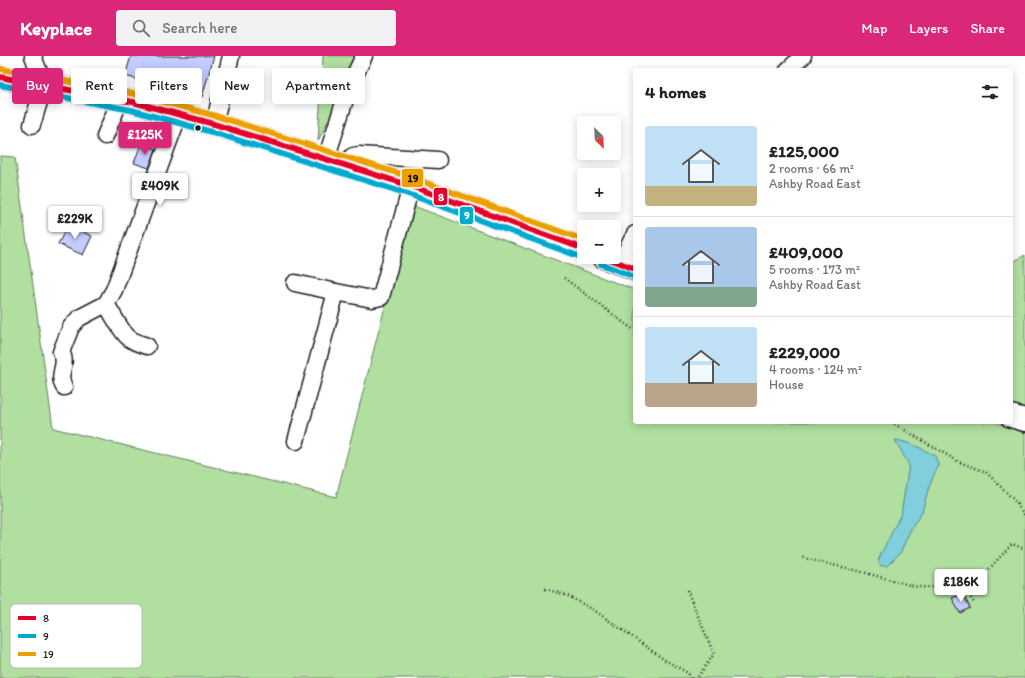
<!DOCTYPE html>
<html lang="en">
<head>
<meta charset="utf-8">
<style>
	:root { --surface:#fff; --page:#f2f2f2; --text:#202124; --muted:#757577; --line:#e0e0e0; --accent:#db2777 }
	body { margin:0; font-family:Itim,sans-serif; background:var(--page); color:var(--text); height:100vh; display:flex; flex-direction:column; font-size:15px; white-space:nowrap }
	* { box-sizing:border-box; margin:0 }
	p { font-size:13px; color:var(--muted) }
	.icon { flex:none; width:22px; height:22px; fill:none; stroke:currentColor; stroke-width:2; stroke-linecap:round; stroke-linejoin:round }
	.map { position:relative; flex:1; overflow:hidden }
	.side { position:absolute; left:633px; top:12px; width:380px; height:356px; display:flex; flex-direction:column; background:var(--surface); border-radius:4px; box-shadow:0 2px 10px #0003 }
	.side>* { flex:none }
	.banner { position:absolute; left:12px; top:12px; width:380px; height:36px; display:flex; gap:8px }
	.needle { width:26px; rotate:156deg }
	.fabs { position:absolute; left:577px; top:60px; display:grid; gap:8px }
	.fabs a { display:grid; place-items:center; width:44px; height:44px; border-radius:4px; background:var(--surface); box-shadow:0 2px 10px #0003; font-size:20px }
	.price { position:absolute; translate:-50% -34px; padding:0 9px; border-radius:4px; background:#fff; color:#222; font-size:13px; line-height:26px; filter:drop-shadow(0 1px 2px #0008) }
	.price::after { content:''; position:absolute; left:50%; top:24px; width:12px; height:9px; margin-left:-6px; background:inherit; clip-path:polygon(0 0,100% 0,50% 100%) }
	.price.active { background:var(--accent); color:#fff }
	ul { padding:0; list-style:none }
	li { display:flex; align-items:center; gap:12px; height:100px; padding:0 12px }
	li+li { border-top:1px solid var(--line) }
	li span { display:grid; place-items:center; flex:none; width:112px; height:80px; border-radius:4px; color:#555 }
	li>.icon { margin-inline-start:auto }
	span .icon { width:48px; height:48px; fill:#fffc; stroke-width:1 }
	li b { font-size:17px }
	h2 { display:flex; justify-content:space-between; align-items:center; height:48px; padding:0 12px; font-size:17px }
	.pill { padding:0 14px; border-radius:4px; background:var(--surface); box-shadow:0 2px 10px #0003; font-size:14px; line-height:36px }
	.pill.active { background:var(--accent); color:#fff }
	header { display:flex; align-items:center; gap:24px; box-sizing:border-box; height:56px; padding:0 20px; background:var(--accent); color:#fff }
	header strong { font-size:19px }
	nav { display:flex; gap:22px; margin-inline-start:auto; font-size:14px }
	.search { width:280px; height:36px; background:var(--page); display:flex; align-items:center; gap:10px; box-sizing:border-box; padding:0 14px; border-radius:4px; color:var(--muted); font-size:15px }
	.map>svg:first-child { display:block }
	.green { fill:#b0df9f; stroke:#667e5e }
	.water { fill:#80cfdd; stroke:#588790 }
	.building { fill:#c3cdff; stroke:#1c1c1c }
	.lines { fill:none; stroke-linecap:round; stroke-linejoin:round }
	.minor-casing { stroke:#1c1c1c; stroke-width:19 }
	.highway-casing { stroke:#1c1c1c; stroke-width:25 }
	.path { stroke:#1c1c1c; stroke-width:2.5; stroke-dasharray:1 3; stroke-linecap:butt }
	.minor { stroke:#fff; stroke-width:16 }
	.highway { stroke:#fff; stroke-width:22 }
	.bus-1-casing { stroke:#fff; stroke-width:9 }
	.bus-2-casing { stroke:#fff; stroke-width:9 }
	.bus-3-casing { stroke:#fff; stroke-width:9 }
	.bus-1 { stroke:#e4002b; stroke-width:6 }
	.bus-2 { stroke:#00a9ce; stroke-width:6 }
	.bus-3 { stroke:#ec9f01; stroke-width:6 }
	.bus-dot { fill:#1c1c1c; stroke:#fff; stroke-width:1.5 }
	.key { fill:#fff; stroke:#bbb; stroke-width:1 }
	.key-label { font-size:11px; fill:#1c1c1c }
	.line-badge { stroke:#fff; stroke-width:1.5 }
	.badge-label { font-size:11px; text-anchor:middle; font-weight:bold; fill:#fff }
	.pale-badge-label { font-size:11px; text-anchor:middle; font-weight:bold; fill:#111 }
</style>
</head>
<body>
<header>
<strong>Keyplace</strong>
<div class="search"><svg class="icon" aria-label="search" viewBox="0 0 24 24"><circle cx="10" cy="10" r="6"/><path d="M15 15l6 6"/></svg>Search here</div>
<nav><a>Map</a><a>Layers</a><a>Share</a></nav>
</header>
<div class="map">
<svg width="1025" height="622" viewBox="0 0 1025 622">
	<rect width="100%" height="100%" fill="#fff"/>
	<filter id="ink" filterUnits="userSpaceOnUse"><feTurbulence type="fractalNoise" baseFrequency=".025" numOctaves="2"/><feDisplacementMap in="SourceGraphic" scale="8" xChannelSelector="R" yChannelSelector="G"/><feConvolveMatrix kernelMatrix="1 2 1 2 8 2 1 2 1" color-interpolation-filters="sRGB"/></filter>
	<g filter="url(#ink)">
		<g class="green">
			<path d="M323,0H360L318,85Z"/>
			<path d="M0,100L15,101L53,372L336,441L411,149L635,234V366H994L1025,377V622H0Z"/>
			<path d="M1025,199V355L1011,351V207Z"/>
		</g>
		<path class="water" d="M895,384C910,386 923,393 935,400L939,410L935,416L928,434L922,456L911,473L900,497L887,510H881L878,505L880,500L901,458L909,409Z"/>
		<g class="building">
			<path d="M131,0H214L202,41L125,20Z"/>
			<path d="M141,88L156,93L149,112L134,107Z"/>
			<path d="M68,169L92,180L83,199L58,188Z"/>
			<path d="M963,538L970,552L960,557L952,542Z"/>
		</g>
		<g class="lines">
			<g class="minor-casing">
				<g id="minor">
					<path d="M788,14L803,0"/>
					<path d="M214,68L231,0"/>
					<path d="M32,69L44,29L33,0"/>
					<path d="M105,80L120,44"/>
					<path d="M326,103L349,31L364,0"/>
					<path d="M345,108L353,100L359,99L438,104"/>
					<path d="M620,207L635,178"/>
					<path d="M295,227L336,236"/>
					<path d="M106,248C113,258 120,275 129,282C134,286 141,288 147,290"/>
					<path d="M64,331C56,317 69,309 61,296L71,271L79,262L106,248L114,234L179,58"/>
					<path d="M296,385L336,236L372,243L381,241L411,130"/>
				</g>
			</g>
			<g class="highway-casing">
				<g id="highway">
					<path d="M0,21L133,46L214,68L411,130L584,193"/>
					<path d="M604,201L635,213"/>
					<path d="M1011,360L1025,364"/>
				</g>
			</g>
			<g class="path">
				<path d="M564,222L635,275"/>
				<path d="M891,366L959,406L986,416L1014,444L1025,460"/>
				<path d="M803,502L855,514L917,531L956,532L978,525L1012,488L1025,493"/>
				<path d="M964,532L975,548"/>
				<path d="M545,533L566,539L594,554L665,604L688,617L691,622"/>
				<path d="M687,534L714,598L697,622"/>
			</g>
			<use href="#minor" class="minor"/>
			<use href="#highway" class="highway"/>
			<g class="bus-1-casing">
				<g id="bus-1">
					<path d="M0,21L133,46L214,68L411,130L584,193"/>
					<path d="M604,201L635,213"/>
				</g>
			</g>
			<g class="bus-2-casing">
				<g id="bus-2">
					<path d="M0,29L131,54L212,76L408,138L581,201"/>
					<path d="M601,208L632,220"/>
				</g>
			</g>
			<g class="bus-3-casing">
				<path id="bus-3" d="M1,13L134,38L216,60L413,122L584,184"/>
			</g>
			<use href="#bus-1" class="bus-1"/>
			<use href="#bus-2" class="bus-2"/>
			<use href="#bus-3" class="bus-3"/>
		</g>
	</g>
	<circle class="bus-dot" cx="198" cy="72" r="3.5"/>
	<rect x="10" y="548" width="132" height="64" rx="6" class="key"/>
	<rect x="18" y="560" width="18" height="4" fill="#e4002b"/>
	<rect x="18" y="578" width="18" height="4" fill="#00a9ce"/>
	<rect x="18" y="596" width="18" height="4" fill="#ec9f01"/>
	<g class="key-label">
		<text x="43" y="566">8</text>
		<text x="43" y="584">9</text>
		<text x="43" y="602">19</text>
	</g>
	<g class="line-badge">
		<rect x="401" y="112" width="23" height="20" rx="4" fill="#ec9f01"/>
		<rect x="433" y="131" width="15" height="19" rx="4" fill="#e4002b"/>
		<rect x="459" y="150" width="15" height="19" rx="4" fill="#00a9ce"/>
	</g>
	<g class="badge-label">
		<text x="441" y="145">8</text>
		<text x="467" y="163">9</text>
	</g>
	<g class="pale-badge-label">
		<text x="413" y="126">19</text>
	</g>
</svg>
<div class="fabs">
<a><svg class="needle" viewBox="-14 -14 28 28"><path d="M0-13l5 13h-10z" fill="#e53935"/><path d="M0 13l5-13h-10z" fill="#757577"/></svg></a>
<a>+</a>
<a>−</a>
</div>
<b class="price active" style="left:145px;top:100px">£125K</b>
<b class="price" style="left:160px;top:151px">£409K</b>
<b class="price" style="left:75px;top:184px">£229K</b>
<b class="price" style="left:961px;top:547px">£186K</b>
<div class="banner">
<a class="pill active">Buy</a>
<a class="pill">Rent</a>
<a class="pill">Filters</a>
<a class="pill">New</a>
<a class="pill">Apartment</a>
</div>
<section class="side">
<h2>4 homes<svg class="icon" aria-label="filters" viewBox="0 0 24 24"><path d="M4 7h16M4 17h16"/><circle cx="9" cy="7" r="2"/><circle cx="15" cy="17" r="2"/></svg></h2>
<ul>
<li><span style="background:linear-gradient(#bfe0f5 75%,#c2b280 0)"><svg class="icon" aria-label="home" viewBox="0 0 24 24"><path d="M3 11l9-7 9 7M6 9v11h12V9"/></svg></span><div><b>£125,000</b><p>2 rooms · 66 m²</p><p>Ashby Road East</p></div></li>
<li><span style="background:linear-gradient(#a9c7e8 75%,#7fa58c 0)"><svg class="icon" aria-label="home" viewBox="0 0 24 24"><path d="M3 11l9-7 9 7M6 9v11h12V9"/></svg></span><div><b>£409,000</b><p>5 rooms · 173 m²</p><p>Ashby Road East</p></div></li>
<li><span style="background:linear-gradient(#bfe0f5 70%,#b9a48a 0)"><svg class="icon" aria-label="home" viewBox="0 0 24 24"><path d="M3 11l9-7 9 7M6 9v11h12V9"/></svg></span><div><b>£229,000</b><p>4 rooms · 124 m²</p><p>House</p></div></li>
</ul>
</section>
</div>
</body>
</html>
